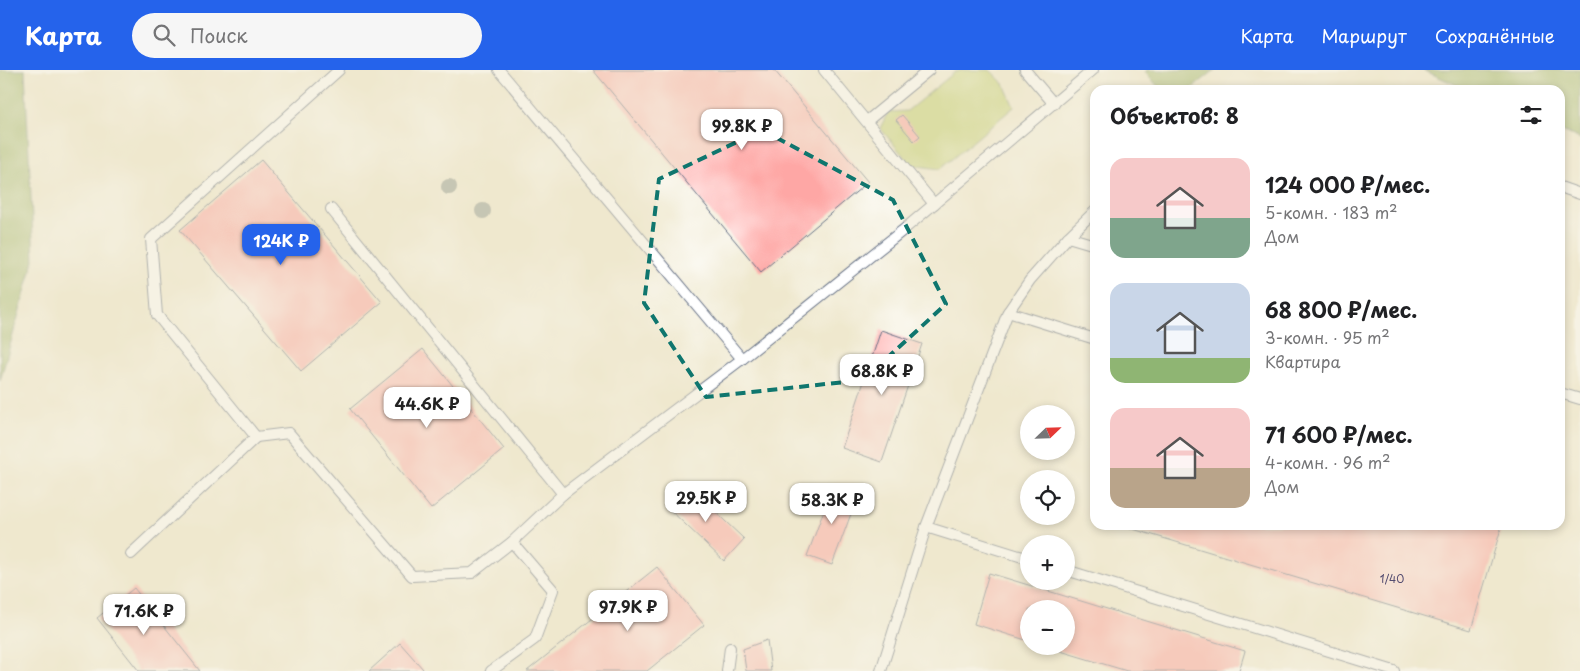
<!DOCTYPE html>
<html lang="ru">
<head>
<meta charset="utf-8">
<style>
	:root { --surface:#fff; --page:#f6f6f6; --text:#202124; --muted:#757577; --accent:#2563eb }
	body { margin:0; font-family:"Playpen Sans",sans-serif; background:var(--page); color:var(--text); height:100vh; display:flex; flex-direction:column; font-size:19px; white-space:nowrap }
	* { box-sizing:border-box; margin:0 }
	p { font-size:16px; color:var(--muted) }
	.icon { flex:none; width:28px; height:28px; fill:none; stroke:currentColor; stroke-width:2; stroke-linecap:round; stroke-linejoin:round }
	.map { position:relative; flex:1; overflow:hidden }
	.details { position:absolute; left:1090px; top:15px; width:475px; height:445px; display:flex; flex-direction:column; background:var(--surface); border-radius:15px; box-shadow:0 2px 8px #0003 }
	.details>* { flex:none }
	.needle { width:32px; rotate:67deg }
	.controls { position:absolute; left:1020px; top:335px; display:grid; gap:10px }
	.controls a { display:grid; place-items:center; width:55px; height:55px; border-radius:50%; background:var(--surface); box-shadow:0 2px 8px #0003; font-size:25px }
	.price { position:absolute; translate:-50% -42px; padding:0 11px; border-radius:10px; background:#fff; color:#222; font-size:16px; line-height:32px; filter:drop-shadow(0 1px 2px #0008) }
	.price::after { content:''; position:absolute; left:50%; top:30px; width:15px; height:11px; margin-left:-8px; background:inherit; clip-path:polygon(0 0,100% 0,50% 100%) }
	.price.active { background:var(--accent); color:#fff }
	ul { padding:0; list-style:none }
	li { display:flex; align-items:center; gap:15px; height:125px; padding:0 20px }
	li span { display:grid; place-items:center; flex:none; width:140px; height:100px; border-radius:15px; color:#555 }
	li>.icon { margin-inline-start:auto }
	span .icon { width:60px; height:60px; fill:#fffc; stroke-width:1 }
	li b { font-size:21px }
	h2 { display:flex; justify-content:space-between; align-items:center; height:60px; padding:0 20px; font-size:21px }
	header { display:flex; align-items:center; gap:30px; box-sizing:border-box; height:70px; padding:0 25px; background:var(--accent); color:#fff }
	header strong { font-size:24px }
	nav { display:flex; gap:28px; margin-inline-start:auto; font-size:18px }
	.search { width:350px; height:45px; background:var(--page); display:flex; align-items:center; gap:12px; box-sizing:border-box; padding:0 18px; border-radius:28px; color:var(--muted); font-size:19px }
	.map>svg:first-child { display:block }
	.green { fill:#c3d072; stroke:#6f8068 }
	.forest { fill:#9ab264; stroke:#5a7061 }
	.building { fill:#fea7a5 }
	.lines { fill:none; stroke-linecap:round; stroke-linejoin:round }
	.lane-casing { stroke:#657085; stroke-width:12 }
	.lane { stroke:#fff; stroke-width:10 }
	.tree { fill:#969d94 }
	.marked { fill:none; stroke:#0f766e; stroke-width:4; stroke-dasharray:10 6; stroke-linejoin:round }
	.labels { text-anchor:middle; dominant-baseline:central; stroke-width:4; stroke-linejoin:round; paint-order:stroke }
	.number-label { font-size:11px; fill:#544d70 }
</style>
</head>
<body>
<header>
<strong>Карта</strong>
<div class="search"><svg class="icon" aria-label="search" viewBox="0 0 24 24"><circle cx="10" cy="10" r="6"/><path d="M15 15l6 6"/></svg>Поиск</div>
<nav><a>Карта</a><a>Маршрут</a><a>Сохранённые</a></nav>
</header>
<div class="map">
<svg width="1580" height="601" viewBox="0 0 1580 601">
	<rect width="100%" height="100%" fill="#fff"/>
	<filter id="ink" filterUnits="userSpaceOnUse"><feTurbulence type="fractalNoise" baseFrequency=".02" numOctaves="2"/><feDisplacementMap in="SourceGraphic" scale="10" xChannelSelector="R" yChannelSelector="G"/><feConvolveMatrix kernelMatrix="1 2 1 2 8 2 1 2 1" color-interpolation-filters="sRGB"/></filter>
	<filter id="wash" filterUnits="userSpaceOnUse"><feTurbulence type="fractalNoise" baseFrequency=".0096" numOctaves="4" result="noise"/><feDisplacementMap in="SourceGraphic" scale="20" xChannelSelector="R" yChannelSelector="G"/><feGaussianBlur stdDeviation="1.12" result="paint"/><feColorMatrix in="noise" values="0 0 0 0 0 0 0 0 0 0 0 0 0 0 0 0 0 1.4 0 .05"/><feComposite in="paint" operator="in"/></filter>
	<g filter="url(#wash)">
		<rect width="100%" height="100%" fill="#efe8ce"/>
		<path class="green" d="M963,0H990L1004,14L1014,37L940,99L911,95L880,58L888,42L907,41L955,2Z"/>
		<g class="forest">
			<path d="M0,0H25L34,190L0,311Z"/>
			<path d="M1147,0H1215L1190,20H1161L1145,2Z"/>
			<path d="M1423,0H1580V69L1560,60V20H1468Z"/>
		</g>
		<g id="blocks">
			<g class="building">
				<path d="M593,0H774L868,112L761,202Z"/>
				<path d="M902,45L920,66L914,71L896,50Z"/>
				<path d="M261,90L382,232L301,301L180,160Z"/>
				<path d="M881,260L922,274L882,392L842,378Z"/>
				<path d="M423,279L504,379L431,439L350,339Z"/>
				<path d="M687,415L744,469L724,491L667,437Z"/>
				<path d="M833,416L858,425L832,495L807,486Z"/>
				<path d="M1127,455H1502L1471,560L1126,457Z"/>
				<path d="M657,497L704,555L647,601H527Z"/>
				<path d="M989,503L1245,581L1239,601H1127L1047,577L1066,576V539H1029V571L974,554Z"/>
				<path d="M134,518L200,601H139L97,548Z"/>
				<path d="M767,570L771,601H746L743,579Z"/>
				<path d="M400,573L423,599L422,601H369Z"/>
			</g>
		</g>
	</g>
	<g filter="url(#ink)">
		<use href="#blocks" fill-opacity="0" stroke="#657085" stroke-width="1"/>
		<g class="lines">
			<g class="lane-casing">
				<g id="lane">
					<path d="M339,0L151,169L157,245L256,367L289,363L412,506L472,503L512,472L563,424L742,289L902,161L1093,0"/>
					<path d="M499,0L742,289"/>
					<path d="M824,0L934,134"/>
					<path d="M1025,0L1054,34"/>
					<path d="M867,51L929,0"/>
					<path d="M1560,117L1580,124"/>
					<path d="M331,139L563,424"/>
					<path d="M1068,167L1095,175"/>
					<path d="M1008,242L1030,210L1068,167L1095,141"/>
					<path d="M1560,323L1580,329"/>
					<path d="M926,457L1029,489"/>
					<path d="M131,484L256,367"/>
					<path d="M1066,500L1394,601"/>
					<path d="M491,601L535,569L553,520L512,472"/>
					<path d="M727,601L730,578"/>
					<path d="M881,601L926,457L1008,242L1095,269"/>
				</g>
			</g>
			<use href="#lane" class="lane"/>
		</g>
		<g class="tree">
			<circle cx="449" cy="117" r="8"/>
			<circle cx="483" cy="141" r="8"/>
		</g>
	</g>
	<path d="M0 0H1580V601H0ZM762,60L893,130L946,234L863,310L706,327L644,233L659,109Z" fill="#efe8ce" fill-opacity=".55" fill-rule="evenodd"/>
	<path class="marked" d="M762,60L893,130L946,234L863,310L706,327L644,233L659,109Z"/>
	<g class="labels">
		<g class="number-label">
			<text x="1392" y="508">1/40</text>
		</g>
	</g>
</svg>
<div class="controls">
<a><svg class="needle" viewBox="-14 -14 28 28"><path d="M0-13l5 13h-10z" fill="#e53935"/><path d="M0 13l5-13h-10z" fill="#757577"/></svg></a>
<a><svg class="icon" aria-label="locate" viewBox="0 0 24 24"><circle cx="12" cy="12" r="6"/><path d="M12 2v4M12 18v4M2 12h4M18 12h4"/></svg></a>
<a>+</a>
<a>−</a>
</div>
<b class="price" style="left:742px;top:81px">99.8K ₽</b>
<b class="price active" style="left:281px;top:196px">124K ₽</b>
<b class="price" style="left:882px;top:326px">68.8K ₽</b>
<b class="price" style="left:427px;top:359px">44.6K ₽</b>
<b class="price" style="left:706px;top:453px">29.5K ₽</b>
<b class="price" style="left:832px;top:455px">58.3K ₽</b>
<b class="price" style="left:628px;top:562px">97.9K ₽</b>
<b class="price" style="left:144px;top:566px">71.6K ₽</b>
<section class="details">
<h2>Объектов: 8<svg class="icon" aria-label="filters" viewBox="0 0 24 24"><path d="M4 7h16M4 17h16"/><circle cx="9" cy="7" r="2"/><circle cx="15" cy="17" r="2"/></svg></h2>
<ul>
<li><span style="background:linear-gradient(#f6c9c9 60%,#7fa58c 0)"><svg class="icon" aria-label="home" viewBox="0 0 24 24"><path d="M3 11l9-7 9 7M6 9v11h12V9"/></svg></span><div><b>124 000 ₽/мес.</b><p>5-комн. · 183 m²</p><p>Дом</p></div></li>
<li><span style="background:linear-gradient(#c9d6e8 75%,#8fb573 0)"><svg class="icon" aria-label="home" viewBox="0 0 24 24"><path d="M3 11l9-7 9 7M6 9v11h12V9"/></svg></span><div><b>68 800 ₽/мес.</b><p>3-комн. · 95 m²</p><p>Квартира</p></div></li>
<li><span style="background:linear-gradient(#f6c9c9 60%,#b9a48a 0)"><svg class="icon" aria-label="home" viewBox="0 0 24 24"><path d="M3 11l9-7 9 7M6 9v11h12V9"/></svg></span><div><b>71 600 ₽/мес.</b><p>4-комн. · 96 m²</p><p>Дом</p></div></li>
</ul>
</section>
</div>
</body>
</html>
